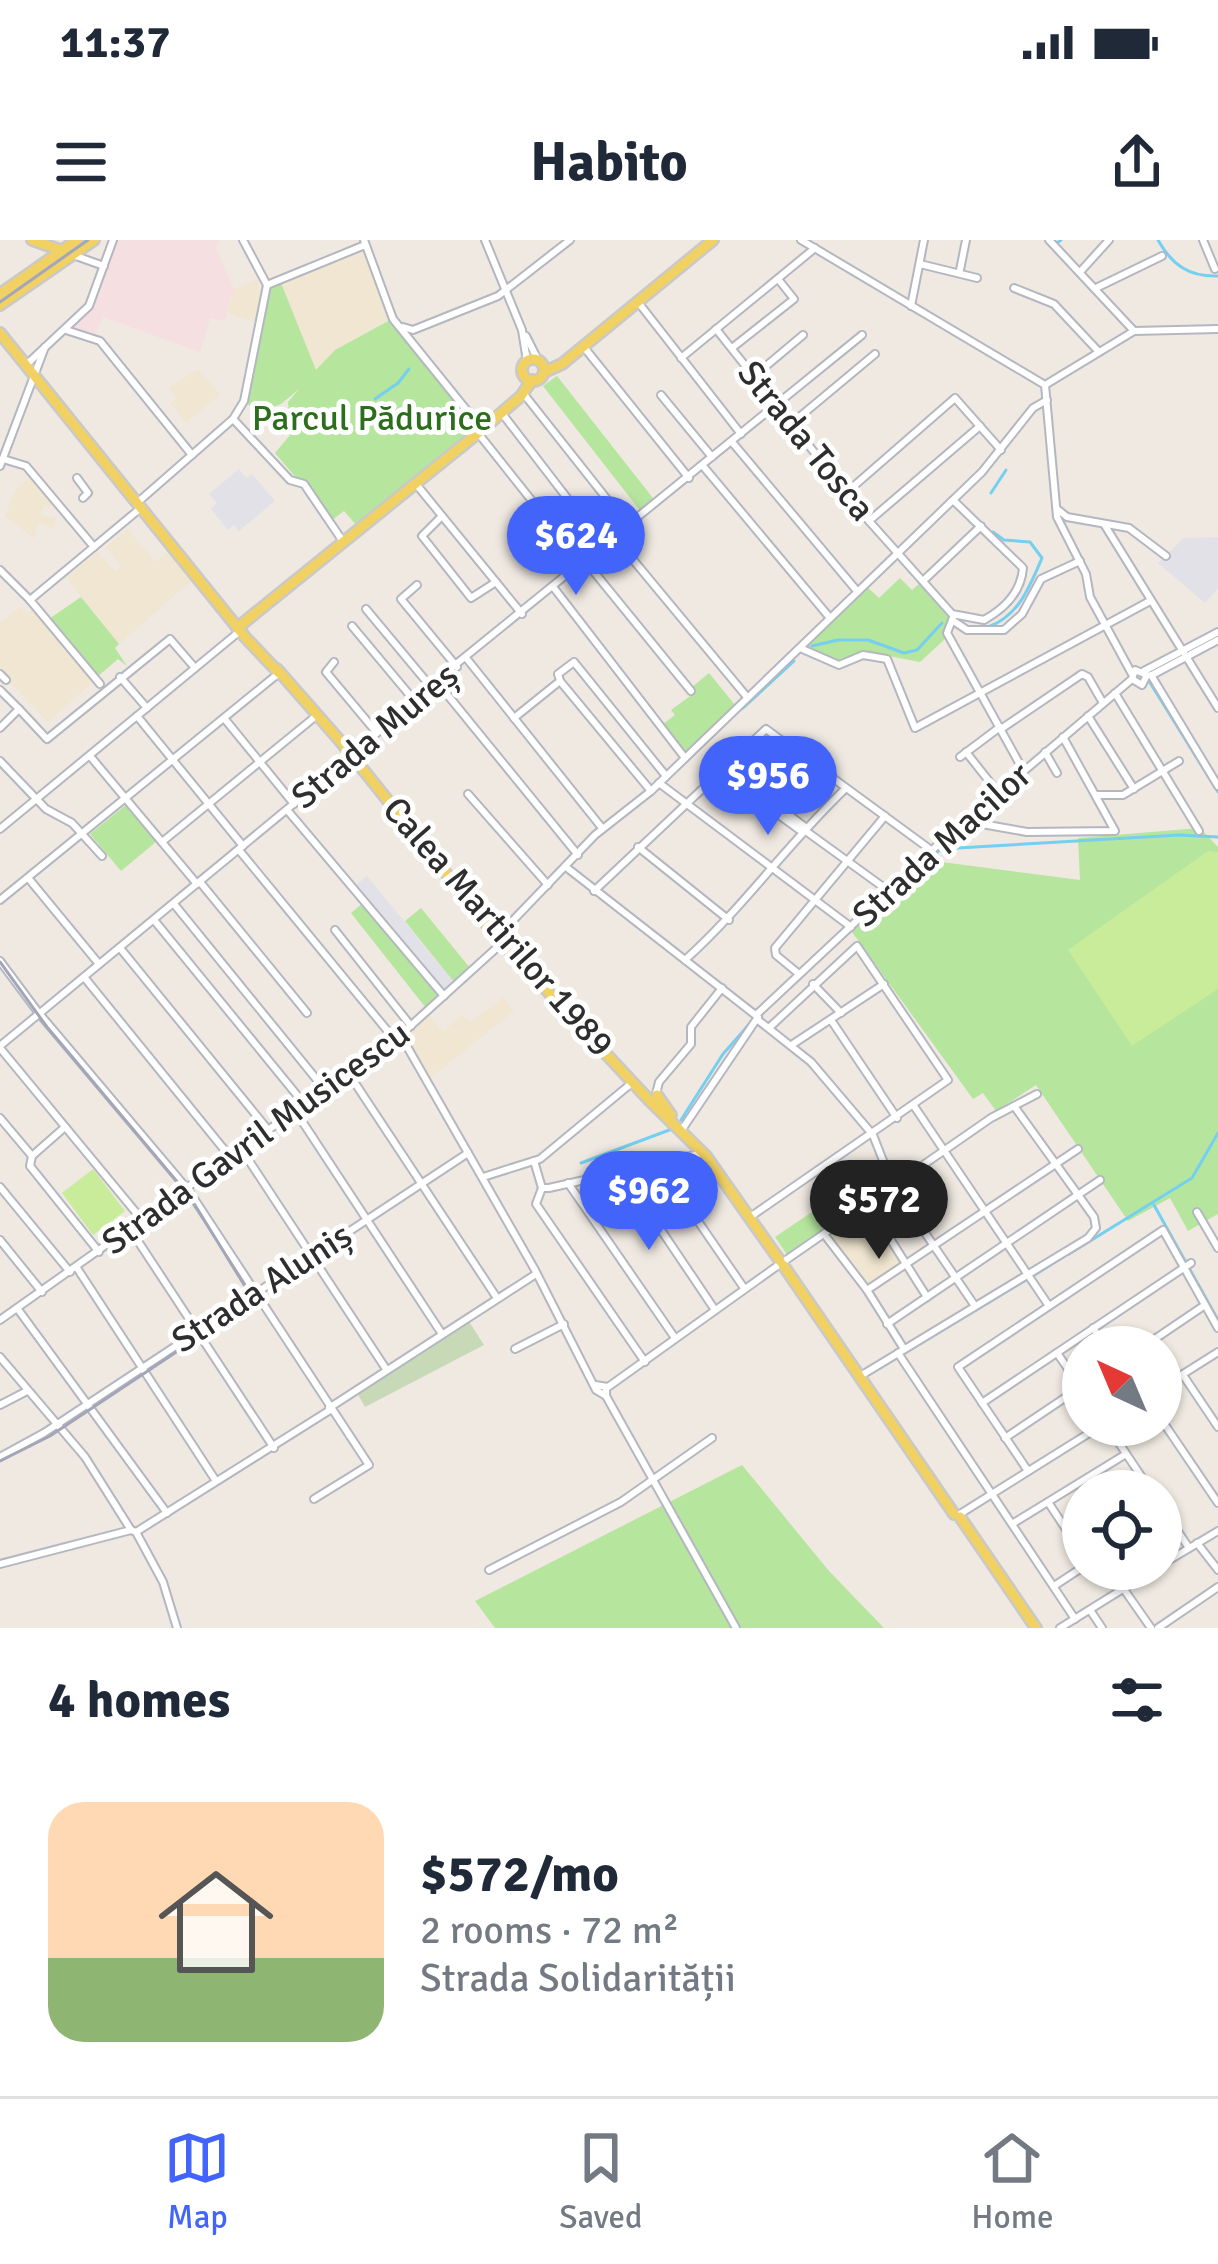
<!DOCTYPE html>
<html lang="en">
<head>
<meta charset="utf-8">
<style>
	:root { --surface:#fff; --page:#f6f6f7; --text:#1f2937; --muted:#747a83; --line:#e0e1e3; --accent:#4264fb }
	body { margin:0; font-family:Signika,sans-serif; background:var(--page); color:var(--text); height:100vh; display:flex; flex-direction:column; font-size:45px; white-space:nowrap }
	* { box-sizing:border-box; margin:0 }
	p { font-size:39px; color:var(--muted) }
	.icon { flex:none; width:66px; height:66px; fill:none; stroke:currentColor; stroke-width:2; stroke-linecap:round; stroke-linejoin:round }
	.map { position:relative; height:1388px; overflow:hidden }
	.side { display:flex; flex-direction:column; background:var(--surface); flex:1 }
	.side>* { flex:none }
	.needle { width:78px; rotate:316deg }
	.fabs { position:absolute; left:1062px; top:1086px; display:grid; gap:24px }
	.fabs a { display:grid; place-items:center; width:120px; height:120px; border-radius:50%; background:var(--surface); box-shadow:0 3px 9px #0004; font-size:60px }
	.price { position:absolute; translate:-50% -102px; padding:0 27px; border-radius:42px; background:var(--accent); color:#fff; font-size:39px; line-height:78px; filter:drop-shadow(0 3px 6px #0008) }
	.price::after { content:''; position:absolute; left:50%; top:72px; width:36px; height:27px; margin-left:-18px; background:inherit; clip-path:polygon(0 0,100% 0,50% 100%) }
	.price.selected { background:#222; color:#fff }
	ul { padding:0; list-style:none }
	li { display:flex; align-items:center; gap:36px; height:300px; padding:0 48px }
	li span { display:grid; place-items:center; flex:none; width:336px; height:240px; border-radius:36px; color:#555 }
	li>.icon { margin-inline-start:auto }
	span .icon { width:144px; height:144px; fill:#fffc; stroke-width:1 }
	li b { font-size:51px }
	h2 { display:flex; justify-content:space-between; align-items:center; height:144px; padding:0 48px; font-size:51px }
	.status { display:flex; justify-content:space-between; align-items:center; height:84px; padding:0 60px; background:var(--surface); direction:ltr }
	.status svg { height:33px; fill:currentColor }
	header { display:flex; justify-content:space-between; align-items:center; height:156px; padding:0 48px; background:var(--surface); font-size:54px; font-weight:800 }
	.tab-bar { display:flex; justify-content:space-around; align-items:center; height:168px; border-top:3px solid var(--line); background:var(--surface); font-size:33px; color:var(--muted) }
	.tab-bar a { display:grid; justify-items:center; gap:6px }
	.tab-bar .selected { color:var(--accent) }
	.map>svg:first-child { display:block }
	.industrial { fill:#e3e1e8 }
	.education { fill:#f0e6d1 }
	.medical { fill:#f5dfe0 }
	.green { fill:#b6e59e }
	.cemetery { fill:#c8d9b8 }
	.pitch { fill:#c9ec9a }
	.lines { fill:none; stroke-linecap:round; stroke-linejoin:round }
	.stream { stroke:#75cff0; stroke-width:3 }
	.minor-casing { stroke:#b4b7c1; stroke-width:10 }
	.major-casing { stroke:#c9c9c9; stroke-width:14 }
	.minor { stroke:#fff; stroke-width:6 }
	.major { stroke:#f2d163; stroke-width:9 }
	.tram { stroke:#a3a6b8; stroke-width:3 }
	.labels { text-anchor:middle; dominant-baseline:central; stroke-width:10; stroke-linejoin:round; paint-order:stroke }
	.park-label { font-size:36px; fill:#2c6e1b; stroke:#fff }
	.street-label { font-size:36px; fill:#2e2e2e; stroke:#fff }
</style>
</head>
<body>
<div class="status"><b>11:37</b><svg viewBox="0 0 49 12"><path d="M0 12V9h3v3zM5 12V6h3v6zM10 12V3h3v9zM15 12V0h3v12zM26 1h20v11H26zM47 4h2v5h-2z"/></svg></div>
<header><svg class="icon" aria-label="menu" viewBox="0 0 24 24"><path d="M4 6h16M4 12h16M4 18h16"/></svg>Habito<svg class="icon" aria-label="share" viewBox="0 0 24 24"><path d="M12 15V3M7 8l5-5 5 5M5 13v7h14v-7"/></svg></header>
<div class="map">
<svg width="1218" height="1388" viewBox="0 0 1218 1388">
	<rect width="100%" height="100%" fill="#efe9e1"/>
	<g class="industrial">
		<path d="M239,229L246,238L252,234L275,261L239,291L234,285L228,290L211,269L217,263L209,254Z"/>
		<path d="M1218,297V349L1205,363L1158,323L1184,298Z"/>
		<path d="M367,636L454,742L445,751L436,746L355,646Z"/>
	</g>
	<g class="education">
		<path d="M365,9L390,79L335,110L316,130L281,43Z"/>
		<path d="M257,39L262,60L256,82L227,73L234,50Z"/>
		<path d="M198,129L220,154L186,183L171,164L177,158L169,148Z"/>
		<path d="M30,237L51,263L50,267L44,265L41,274L57,279L53,288L39,283L34,298L5,276L16,249Z"/>
		<path d="M128,289L155,322L170,311L193,339L119,404L67,338L97,312L115,332L121,326L106,307Z"/>
		<path d="M20,367L27,374L33,368L39,374L95,440L48,482L0,432V383Z"/>
		<path d="M503,758L514,771L429,839L406,797L429,776L443,792L462,774L470,782Z"/>
		<path d="M865,967L903,1024L868,1048L827,994Z"/>
	</g>
	<path class="medical" d="M115,0H219L216,8L236,54L231,57L225,81L210,78L200,112L103,77L96,94L73,87L93,65Z"/>
	<g class="green">
		<path d="M281,43L316,130L335,110L390,80L478,187L357,286L344,271L332,280L275,213L290,195L288,162L299,149L281,164L256,173L247,163L269,56L272,46Z"/>
		<path d="M557,136L656,262L642,273L543,146Z"/>
		<path d="M900,338L912,350L919,344L950,376L944,388L946,398L920,422L863,411L841,422L807,406L867,347L879,358Z"/>
		<path d="M81,357L119,404L115,408L127,426L118,419L97,437L49,379Z"/>
		<path d="M709,433L735,465L684,513L662,485L675,475L671,470L693,454L692,447Z"/>
		<path d="M127,564L157,601L121,631L90,594Z"/>
		<path d="M1200,588L1218,607V974L1188,991L1170,958L1128,981L1036,845L996,871L983,853L973,859L852,692L936,612L934,621L1080,640L1078,598Z"/>
		<path d="M363,663L438,754L426,768L351,673Z"/>
		<path d="M421,668L470,728L454,742L405,681Z"/>
		<path d="M881,930L890,946L831,987L824,969Z"/>
		<path d="M815,970L827,989L788,1016L775,997Z"/>
		<path d="M742,1225L829,1331L884,1388H495L475,1361Z"/>
	</g>
	<path class="cemetery" d="M468,1080L484,1105L365,1167L356,1151Z"/>
	<g class="pitch">
		<path d="M1208,611L1218,612V749L1132,806L1068,710Z"/>
		<path d="M93,929L125,971L93,995L62,953Z"/>
	</g>
	<g class="lines">
		<g class="stream">
			<path d="M1158,0C1172,25 1189,37 1218,36"/>
			<path d="M1057,3L1061,0"/>
			<path d="M375,159L398,143L409,129"/>
			<path d="M991,253L1006,230"/>
			<path d="M988,387C1019,376 1030,346 1042,318L1030,302L1004,300L993,292"/>
			<path d="M812,406L838,400H868L904,413L917,410L942,383"/>
			<path d="M1151,431L1218,397"/>
			<path d="M1149,441L1218,552"/>
			<path d="M743,468L794,421"/>
			<path d="M813,725L941,609L1179,595L1218,597"/>
			<path d="M681,880L723,814L753,780"/>
			<path d="M581,923L672,889"/>
			<path d="M1154,965L1218,1080"/>
			<path d="M1069,1014L1192,938L1218,893"/>
			<path d="M1033,1036L1063,1017"/>
			<path d="M870,1134L1026,1040"/>
		</g>
		<g class="minor-casing">
			<g id="minor">
				<path d="M364,0L393,79L481,188"/>
				<path d="M485,0L522,90L527,121"/>
				<path d="M801,0L1045,145"/>
				<path d="M1049,0L1134,91"/>
				<path d="M1203,0L1215,29"/>
				<path d="M73,15L104,26"/>
				<path d="M920,24L977,38"/>
				<path d="M960,30L966,0"/>
				<path d="M1080,32L1109,0"/>
				<path d="M267,45L365,5"/>
				<path d="M1014,48L1054,64L1099,112"/>
				<path d="M1096,48L1162,16"/>
				<path d="M638,62L741,194"/>
				<path d="M911,66L924,0"/>
				<path d="M403,87L413,90L498,56L570,0"/>
				<path d="M716,89L869,281L952,374L984,380C1004,369 1021,352 1023,328L953,260"/>
				<path d="M66,90L100,101L192,215"/>
				<path d="M526,96L538,120"/>
				<path d="M583,106L689,238"/>
				<path d="M732,108L794,59L778,39"/>
				<path d="M681,118L815,8"/>
				<path d="M25,126L89,66L113,0"/>
				<path d="M753,137L803,95"/>
				<path d="M1045,145L1057,277L1086,334L1090,357L1132,434"/>
				<path d="M1045,145L1134,91L1218,89"/>
				<path d="M523,153L629,287"/>
				<path d="M661,155L712,217"/>
				<path d="M501,172L594,293"/>
				<path d="M234,180L290,240L304,244L342,300"/>
				<path d="M791,184L875,114"/>
				<path d="M478,193L583,325"/>
				<path d="M732,202L857,351"/>
				<path d="M3,219L26,226L94,307"/>
				<path d="M0,226L45,107"/>
				<path d="M703,226L830,378"/>
				<path d="M77,238L88,253L83,258"/>
				<path d="M416,244L522,374"/>
				<path d="M847,252L955,158L1001,210"/>
				<path d="M138,262L233,179L244,161L267,45L243,0"/>
				<path d="M1057,269L1067,277L1129,288L1166,316"/>
				<path d="M442,276L422,296L471,358L496,342"/>
				<path d="M869,281L980,186"/>
				<path d="M1104,284L1218,468"/>
				<path d="M615,298L747,457"/>
				<path d="M586,322L691,451"/>
				<path d="M0,330L30,360L100,444"/>
				<path d="M923,341L981,286"/>
				<path d="M417,345L401,359L457,427"/>
				<path d="M554,348L685,518"/>
				<path d="M30,360L142,267"/>
				<path d="M366,369L431,447"/>
				<path d="M954,375L947,393L1023,530"/>
				<path d="M952,380L967,390H1004L1022,374L1041,339L1080,321"/>
				<path d="M352,386L413,459"/>
				<path d="M800,408L839,425L863,415L887,419L915,488L1150,361"/>
				<path d="M467,419L602,588"/>
				<path d="M334,422L326,432L377,493"/>
				<path d="M1144,431L1218,392"/>
				<path d="M0,434L6,440"/>
				<path d="M1151,435L1218,546"/>
				<path d="M1152,435L1218,400"/>
				<path d="M120,437L147,468"/>
				<path d="M560,441L651,551"/>
				<path d="M437,442L578,615"/>
				<path d="M0,450L19,469L0,488"/>
				<path d="M1115,453L1199,591"/>
				<path d="M19,469L47,499L170,399L195,428"/>
				<path d="M137,476L243,606"/>
				<path d="M1088,476L1134,549"/>
				<path d="M224,478L294,564"/>
				<path d="M514,478L560,441L558,434L574,422L666,536"/>
				<path d="M1001,489L1082,434L1088,437L1103,463"/>
				<path d="M966,512L1000,555"/>
				<path d="M1045,512L1057,533"/>
				<path d="M90,516L197,644"/>
				<path d="M960,517L1000,487"/>
				<path d="M0,521L46,569L72,583L102,616"/>
				<path d="M727,528L805,587"/>
				<path d="M720,532L801,591"/>
				<path d="M659,543L851,687"/>
				<path d="M468,554L548,645"/>
				<path d="M1097,555H1123L1179,521"/>
				<path d="M288,571L444,756"/>
				<path d="M965,581L1027,592L1115,591L1063,497"/>
				<path d="M0,589L240,391"/>
				<path d="M803,589L890,652"/>
				<path d="M162,602L316,476"/>
				<path d="M638,607L729,680"/>
				<path d="M239,610L395,800"/>
				<path d="M566,627L758,777L683,888"/>
				<path d="M29,639L99,724"/>
				<path d="M200,642L307,773"/>
				<path d="M594,651L766,489L931,610"/>
				<path d="M0,660L279,433"/>
				<path d="M174,664L326,851"/>
				<path d="M154,680L305,865"/>
				<path d="M335,690L411,786"/>
				<path d="M497,697L595,595L651,551L982,232L1033,168L1047,160"/>
				<path d="M120,708L269,891"/>
				<path d="M685,720C744,667 789,602 846,548"/>
				<path d="M0,721L38,772L189,951L369,1225L314,1259"/>
				<path d="M799,734L776,715L775,708L885,576"/>
				<path d="M84,737L231,918"/>
				<path d="M813,744L841,773"/>
				<path d="M756,775L943,600L1132,439L1135,430L1147,435L1142,445L1132,439"/>
				<path d="M758,780L811,822L873,895L893,946L975,1066"/>
				<path d="M831,780L897,878"/>
				<path d="M401,796L535,1030L596,1150L606,1156"/>
				<path d="M793,804L884,744"/>
				<path d="M0,806L354,514L413,459L862,95"/>
				<path d="M0,808L143,981"/>
				<path d="M349,834L497,1058"/>
				<path d="M656,854L659,842L691,804V787L722,748"/>
				<path d="M914,866L1049,1066"/>
				<path d="M296,872L442,1094"/>
				<path d="M0,878L32,916L30,926L99,1012"/>
				<path d="M242,910L386,1129"/>
				<path d="M32,916L65,887"/>
				<path d="M534,921L542,948H549L704,913"/>
				<path d="M658,923L744,1048"/>
				<path d="M622,932L715,1070"/>
				<path d="M483,937L540,919L633,842"/>
				<path d="M568,943L675,1098"/>
				<path d="M0,947L70,1032"/>
				<path d="M542,948L536,964L645,1122"/>
				<path d="M868,964L927,1057"/>
				<path d="M1197,972L1218,1008"/>
				<path d="M753,975L948,840L857,706L771,786"/>
				<path d="M830,988L820,969L884,926"/>
				<path d="M130,989L274,1208"/>
				<path d="M824,994L867,1050L904,1109"/>
				<path d="M0,1000L42,1052"/>
				<path d="M786,1020L991,878L1037,854"/>
				<path d="M77,1028L216,1241"/>
				<path d="M867,1050L1078,909"/>
				<path d="M17,1068L167,1273"/>
				<path d="M0,1080L395,800L502,703"/>
				<path d="M887,1084L1100,940"/>
				<path d="M1093,1088L1106,1107"/>
				<path d="M1143,1107L1205,1065"/>
				<path d="M515,1109L564,1084"/>
				<path d="M898,1113L1075,1379"/>
				<path d="M1057,1113L1082,1149"/>
				<path d="M0,1117L85,1217L131,1290L136,1292L163,1342L177,1388"/>
				<path d="M862,1135L1088,998L1096,988L1094,977L1014,866"/>
				<path d="M1183,1135L1218,1187"/>
				<path d="M595,1145L608,1147L780,1024"/>
				<path d="M1161,1148L1218,1112"/>
				<path d="M606,1149V1156L736,1388"/>
				<path d="M982,1163L1191,1023"/>
				<path d="M0,1165L27,1151"/>
				<path d="M329,1168L536,1034"/>
				<path d="M1161,1179L1218,1263"/>
				<path d="M1107,1185L1151,1251"/>
				<path d="M1005,1198L1081,1147"/>
				<path d="M0,1217L44,1193L468,913"/>
				<path d="M1028,1231L958,1127L1163,990L1218,1088"/>
				<path d="M1048,1262L1083,1315"/>
				<path d="M1161,1266L1189,1308"/>
				<path d="M960,1274L1102,1185"/>
				<path d="M1012,1284L1126,1214"/>
				<path d="M136,1292L330,1170"/>
				<path d="M1197,1303L1218,1330"/>
				<path d="M0,1324L131,1290"/>
				<path d="M1161,1325L1218,1291"/>
				<path d="M489,1330L621,1262L712,1198"/>
				<path d="M1054,1346L1083,1327"/>
				<path d="M1123,1348L1151,1388"/>
				<path d="M1090,1370L1102,1388"/>
				<path d="M1060,1388L1155,1329"/>
				<path d="M1158,1388L1218,1347"/>
			</g>
		</g>
		<g class="major-casing">
			<g id="major">
				<path d="M32,0L63,11"/>
				<path d="M0,54L77,0"/>
				<path d="M0,65L94,0"/>
				<path d="M0,93L245,397L279,433"/>
				<circle cx="533" cy="130" r="11"/>
				<path d="M544,132L562,124L713,0"/>
				<path d="M237,388L478,193L521,156L532,140"/>
				<path d="M277,429L341,502"/>
				<path d="M341,502L497,697L649,860"/>
				<path d="M657,855L671,875"/>
				<path d="M650,861L706,916L780,1021"/>
				<path d="M783,1025L954,1274"/>
				<path d="M960,1277L1036,1388"/>
			</g>
		</g>
		<use href="#minor" class="minor"/>
		<use href="#major" class="major"/>
		<g class="tram">
			<path d="M0,62L88,0"/>
			<path d="M0,722L47,787L190,957L251,1056L247,1065L50,1196L0,1221"/>
		</g>
	</g>
	<g class="labels">
		<g class="park-label">
			<text x="372" y="178">Parcul Pădurice</text>
		</g>
		<g class="street-label">
			<text transform="translate(806 201) rotate(51)">Strada Tosca</text>
			<text transform="translate(375 496) rotate(-40)">Strada Mureș</text>
			<text transform="translate(942 605) rotate(-42)">Strada Macilor</text>
			<text transform="translate(498 687) rotate(49)">Calea Martirilor 1989</text>
			<text transform="translate(256 898) rotate(-36)">Strada Gavril Musicescu</text>
			<text transform="translate(262 1048) rotate(-33)">Strada Aluniș</text>
		</g>
	</g>
</svg>
<div class="fabs">
<a><svg class="needle" viewBox="-14 -14 28 28"><path d="M0-13l5 13h-10z" fill="#e53935"/><path d="M0 13l5-13h-10z" fill="#747a83"/></svg></a>
<a><svg class="icon" aria-label="locate" viewBox="0 0 24 24"><circle cx="12" cy="12" r="6"/><path d="M12 2v4M12 18v4M2 12h4M18 12h4"/></svg></a>
</div>
<b class="price" style="left:576px;top:358px">$624</b>
<b class="price" style="left:768px;top:598px">$956</b>
<b class="price" style="left:649px;top:1013px">$962</b>
<b class="price selected" style="left:879px;top:1022px">$572</b>
</div>
<section class="side">
<h2>4 homes<svg class="icon" aria-label="filters" viewBox="0 0 24 24"><path d="M4 7h16M4 17h16"/><circle cx="9" cy="7" r="2"/><circle cx="15" cy="17" r="2"/></svg></h2>
<ul>
<li><span style="background:linear-gradient(#ffd9b3 65%,#8fb573 0)"><svg class="icon" aria-label="home" viewBox="0 0 24 24"><path d="M3 11l9-7 9 7M6 9v11h12V9"/></svg></span><div><b>$572/mo</b><p>2 rooms · 72 m²</p><p>Strada Solidarității</p></div></li>
</ul>
</section>
<nav class="tab-bar">
<a class="selected"><svg class="icon" aria-label="map" viewBox="0 0 24 24"><path d="M3 6l6-2 6 2 6-2v14l-6 2-6-2-6 2zM9 4v14M15 6v14"/></svg>Map</a>
<a><svg class="icon" aria-label="saved" viewBox="0 0 24 24"><path d="M7 4h10v16l-5-4-5 4z"/></svg>Saved</a>
<a><svg class="icon" aria-label="home" viewBox="0 0 24 24"><path d="M3 11l9-7 9 7M6 9v11h12V9"/></svg>Home</a>
</nav>
</body>
</html>
